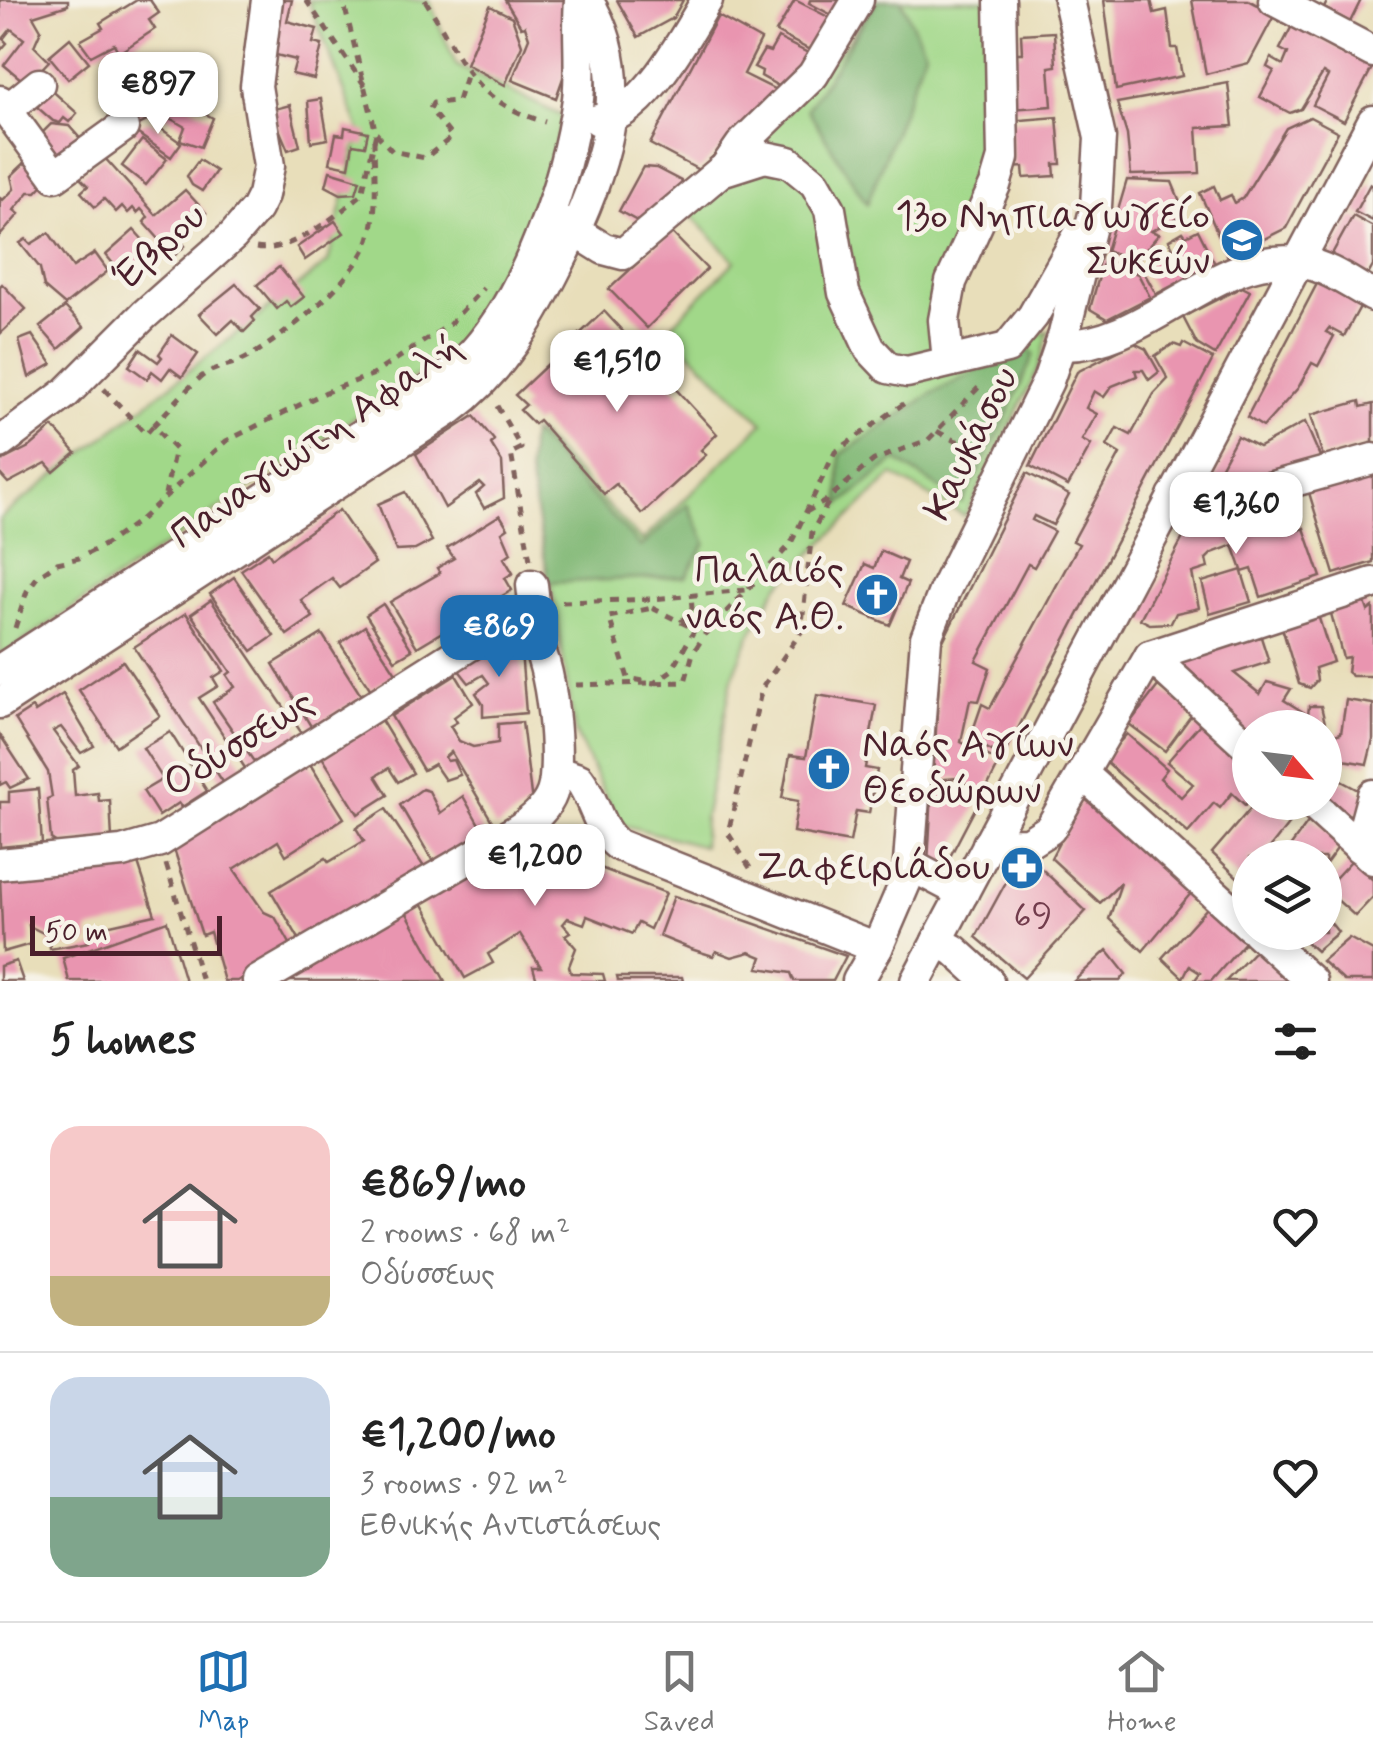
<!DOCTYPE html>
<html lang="en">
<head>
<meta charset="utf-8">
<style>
	:root { --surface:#fff; --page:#f6f6f6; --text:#222; --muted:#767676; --line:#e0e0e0; --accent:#1f6fb2 }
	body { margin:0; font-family:Mynerve,sans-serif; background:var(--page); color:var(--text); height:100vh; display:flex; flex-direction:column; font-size:38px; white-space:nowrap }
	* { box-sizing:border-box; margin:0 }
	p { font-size:32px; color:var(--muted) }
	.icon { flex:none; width:55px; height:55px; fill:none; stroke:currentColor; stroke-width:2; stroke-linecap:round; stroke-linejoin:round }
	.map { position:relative; height:981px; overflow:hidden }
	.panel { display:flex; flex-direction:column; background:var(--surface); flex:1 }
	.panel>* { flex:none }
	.needle { width:65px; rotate:118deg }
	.fabs { position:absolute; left:1232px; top:710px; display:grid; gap:20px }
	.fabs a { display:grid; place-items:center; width:110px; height:110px; border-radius:50%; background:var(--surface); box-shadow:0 5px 15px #0003; font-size:50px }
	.scale { position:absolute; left:30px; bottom:25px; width:192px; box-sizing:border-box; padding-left:10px; border:5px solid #4a1f2b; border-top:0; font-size:28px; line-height:35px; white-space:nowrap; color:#4a1f2b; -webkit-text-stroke:8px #f7f3e8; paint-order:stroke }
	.price { position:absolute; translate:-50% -85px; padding:0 22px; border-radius:20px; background:#fff; color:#222; font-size:32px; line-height:65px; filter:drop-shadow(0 2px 5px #0008) }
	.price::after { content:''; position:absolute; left:50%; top:60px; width:30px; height:22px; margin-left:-15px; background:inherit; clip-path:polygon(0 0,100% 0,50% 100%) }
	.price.selected { background:var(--accent); color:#fff }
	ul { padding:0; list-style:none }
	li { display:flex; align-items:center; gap:30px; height:250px; padding:0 50px }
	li+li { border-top:2px solid var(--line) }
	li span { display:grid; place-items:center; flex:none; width:280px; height:200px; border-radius:30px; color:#555 }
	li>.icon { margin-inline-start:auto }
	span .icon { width:120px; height:120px; fill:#fffc; stroke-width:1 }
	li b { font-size:42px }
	h2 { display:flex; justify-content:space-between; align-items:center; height:120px; padding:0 50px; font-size:42px }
	.dock { display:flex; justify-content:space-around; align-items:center; height:140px; border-top:2px solid var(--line); background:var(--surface); font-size:28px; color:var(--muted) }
	.dock a { display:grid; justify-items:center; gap:5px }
	.dock .selected { color:var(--accent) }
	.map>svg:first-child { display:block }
	.green { fill:#a1d889; stroke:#767c5a; stroke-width:2.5 }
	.forest { fill:#80b875; stroke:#656c50; stroke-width:2.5 }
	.building { fill:#e995b0 }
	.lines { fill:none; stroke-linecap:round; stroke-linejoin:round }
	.minor-casing { stroke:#81625d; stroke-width:35 }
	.path { stroke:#81625d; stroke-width:5; stroke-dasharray:8 8; stroke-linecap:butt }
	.minor { stroke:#fff; stroke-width:30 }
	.labels { text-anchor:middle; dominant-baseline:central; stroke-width:9; stroke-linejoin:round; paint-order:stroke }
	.number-label { font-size:35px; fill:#723c4c }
	.poi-label { font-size:40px; fill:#4a1f2b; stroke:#f7f3e8; text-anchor:end }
	.street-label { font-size:40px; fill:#4a1f2b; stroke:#f7f3e8 }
</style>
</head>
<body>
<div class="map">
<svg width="1373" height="981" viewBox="0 0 1373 981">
	<rect width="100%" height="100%" fill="#f7f3e8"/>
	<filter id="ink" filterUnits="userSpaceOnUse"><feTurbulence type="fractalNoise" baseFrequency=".01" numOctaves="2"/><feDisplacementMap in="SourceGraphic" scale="20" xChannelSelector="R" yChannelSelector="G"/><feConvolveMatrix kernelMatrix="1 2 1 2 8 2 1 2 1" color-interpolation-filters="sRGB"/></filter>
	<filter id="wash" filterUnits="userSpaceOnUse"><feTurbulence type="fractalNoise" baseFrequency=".0048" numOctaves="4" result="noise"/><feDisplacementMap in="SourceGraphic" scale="40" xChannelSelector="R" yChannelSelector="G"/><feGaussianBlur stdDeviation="2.25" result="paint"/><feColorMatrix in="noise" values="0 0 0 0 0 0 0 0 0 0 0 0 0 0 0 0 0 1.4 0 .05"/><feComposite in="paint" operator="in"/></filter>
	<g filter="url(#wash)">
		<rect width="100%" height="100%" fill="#e8deba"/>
		<g class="green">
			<path d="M308,0H429L456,65L564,117L522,246L486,310L450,353L0,657V518L328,262L360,130Z"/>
			<path d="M873,0H996L990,176L950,258L949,367L1049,331L1038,369L965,516L893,475L778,586L749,637L732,679L704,819L703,846L619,824L575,732L532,467L537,433L642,541L763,423L667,330L735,261L687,211L849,40Z"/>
		</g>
		<g class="forest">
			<path d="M878,0H901L925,51L867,204L807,109Z"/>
			<path d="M1025,347L1034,354L1002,428L962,503L896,460L840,505V455L931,394Z"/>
			<path d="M531,432L641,547L688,504L706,543L686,576L549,583L528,468Z"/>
		</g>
		<g id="blocks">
			<g class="building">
				<path d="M0,0H68V5L33,16L41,30L34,46L49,61L27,84L4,65L24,39L11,29L3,39L7,43L0,51Z"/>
				<path d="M137,0H150L159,13L149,20L155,29L119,53L114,44L91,56L80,41L103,28L100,23Z"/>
				<path d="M275,0H292L287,21L317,29L313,43L322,45L314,79L292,74L296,60L268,53Z"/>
				<path d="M505,0H571L569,61L556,98L512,80L529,38L525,26L521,27Z"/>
				<path d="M617,0H683L673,18L638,37Z"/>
				<path d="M795,0L838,22L823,57L776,32Z"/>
				<path d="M810,0H841L832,15L809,3Z"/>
				<path d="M1104,0H1151L1154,13L1167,10L1172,48H1177L1182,76L1116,90Z"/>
				<path d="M1192,0H1248L1275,14L1249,63L1206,74Z"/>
				<path d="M1328,0H1361L1350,22L1324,8Z"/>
				<path d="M490,6L512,17L522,45L505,85L466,64Z"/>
				<path d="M718,16L761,40L744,74L780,92L699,170L650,144Z"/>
				<path d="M1293,24L1373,66L1344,121L1313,105L1328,76L1323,73L1301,109L1290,113L1260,97L1274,71L1267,67L1271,58L1283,65L1288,53L1280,49Z"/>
				<path d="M1054,32L1056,66L1049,67L1052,106L1011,109L1015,53H1022L1021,34Z"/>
				<path d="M70,38L89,62L68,79L49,56Z"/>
				<path d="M778,38L818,58L789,92L761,76L762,71L754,67L764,50L770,52Z"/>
				<path d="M148,68L169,94L138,117L117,91Z"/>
				<path d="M1228,83L1233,126L1197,128L1200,173L1131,175L1127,135L1117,103Z"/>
				<path d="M46,85L77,113L69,122L64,118L60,123L53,121L37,107L45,99L39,92Z"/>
				<path d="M174,97L213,118L201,147L180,140L185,127L163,114Z"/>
				<path d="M321,99L328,139L311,142L308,101Z"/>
				<path d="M290,105L300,146L288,150L271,110Z"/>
				<path d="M1057,117L1061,164H1054L1055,176L1024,178L1023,167L1013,168L1009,121Z"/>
				<path d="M1310,117L1338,132L1286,228L1228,257L1200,193L1214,186L1220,200L1231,195L1235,203L1243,198L1286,128Z"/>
				<path d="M149,120L181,143L171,157L131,129Z"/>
				<path d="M51,124L69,126L86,145L57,169L33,142Z"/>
				<path d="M345,127L368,132L365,146L353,144L349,167L330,163L336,134L344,135Z"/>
				<path d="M142,140L167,159L146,185L122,166Z"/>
				<path d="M32,156L50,177L36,192H29L14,210L19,214L0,236V198L3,200L14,189L11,176Z"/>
				<path d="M103,156L156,215L185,190L206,213L178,238L185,246L174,256L144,222L148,217L141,209L137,213L133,208L128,213L122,206L116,212L104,199L95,207L81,192L88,186L79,177Z"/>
				<path d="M199,160L216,171L202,191L192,185L187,176Z"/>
				<path d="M643,167L656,168L681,181L685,187L648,227L619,211Z"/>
				<path d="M330,171L360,180L356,193L341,194L326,186Z"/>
				<path d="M1127,180L1172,182L1185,214L1151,231L1159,234L1135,262L1106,251Z"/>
				<path d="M1370,184L1373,186V221L1355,212Z"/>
				<path d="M1353,216L1373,227V266L1364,282L1327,263Z"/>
				<path d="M335,221L344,233L305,260L297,247Z"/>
				<path d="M134,230L153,251L132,270L115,266L106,255Z"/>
				<path d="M1198,230L1215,264L1156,294L1141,267L1173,248L1169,240L1183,232L1186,236Z"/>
				<path d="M671,232L707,269L647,328L609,289Z"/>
				<path d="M49,233L73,267L95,253L108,271L65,305L44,287L40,268L20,243L26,239L31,244Z"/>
				<path d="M1104,259L1138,274L1150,297L1107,319L1090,309Z"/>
				<path d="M279,267L304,297L291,307L286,301L277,309L257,285Z"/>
				<path d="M1319,280L1362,303L1344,336L1329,328L1326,332L1334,336L1318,366L1312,363L1298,388L1263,427L1247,417Z"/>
				<path d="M2,284L26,309L0,334V286Z"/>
				<path d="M236,284L260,309L252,317L255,321L244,332L233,320L218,334L199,314Z"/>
				<path d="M1242,287L1250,291L1215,355L1197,344L1183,317Z"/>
				<path d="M65,307L84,327L59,349L40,327Z"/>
				<path d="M604,311L717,434L701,450L706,455L642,514L616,484L604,494L539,420L534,424L520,410L526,405L515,395Z"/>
				<path d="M32,335L52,364L29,377L19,340Z"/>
				<path d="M172,335L198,354L182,377L170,368L162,379L152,371L147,379L129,366L140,349L158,362L162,357L159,354Z"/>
				<path d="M1134,343L1146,349L1159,372L1149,380L1143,370H1135L1137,376L1112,386L1104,397L1094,391L1086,408L1097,414L1082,440L1091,445L1068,486L1030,466L1077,372Z"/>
				<path d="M1183,343L1213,359L1003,757L970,739L982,704L990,708L1079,544L1073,541L1120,454L1107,446L1117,428L1131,435L1154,394L1168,379L1155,356L1173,344L1181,347Z"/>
				<path d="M1360,401L1361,407L1373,404V443L1323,457L1311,415Z"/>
				<path d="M474,416L494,440L491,444L502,462L504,498L484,508L476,494L484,487L480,483L445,508L416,454Z"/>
				<path d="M1305,422L1321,459L1208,490L1237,436L1259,447Z"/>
				<path d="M53,427L76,453L54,472L46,463L8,483L0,474V455L3,460L31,446Z"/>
				<path d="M1373,466V562L1334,574L1307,486Z"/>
				<path d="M1027,473L1069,495L1053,525L1034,516L1032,520L1054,531L1034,567L1028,564L976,661L990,668L979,701L970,700L961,742L1000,762L984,793L957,778L933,780L941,645Z"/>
				<path d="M1288,488L1300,530L1304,528L1321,577L1261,597L1252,569L1242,572L1251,602L1210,614L1202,582L1242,570L1233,545L1212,553L1206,559L1208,568L1192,573L1199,608L1176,613L1171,623L1150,624L1140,619L1195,515Z"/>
				<path d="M405,492L432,541L415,550L396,551L378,504Z"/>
				<path d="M339,510L375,563L340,588L332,578L301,600L313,617L287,635L241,570L268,552L272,558Z"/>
				<path d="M500,515L508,528L502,532L511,553L504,558L513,573L505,578L512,590L417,647L390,602L440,573L437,568L454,558L447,548Z"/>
				<path d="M881,551L906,562L899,579L908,583L890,625L846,606L865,564L874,568Z"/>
				<path d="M234,577L274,636L252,651L210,594Z"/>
				<path d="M1362,594L1368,611L1373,607V676H1352L1347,672L1349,657L1343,658L1329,606Z"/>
				<path d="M211,600L303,735L257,766L213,702L235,687L227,675L231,672L191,614Z"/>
				<path d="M383,604L412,650L395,660L366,615Z"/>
				<path d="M1316,609L1333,662L1315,668L1317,680L1310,688L1299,684L1280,621Z"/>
				<path d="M186,613L224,671L213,678L218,686L199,698L247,771L225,785L134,647Z"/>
				<path d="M365,626L396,673L371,690L340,643Z"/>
				<path d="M1259,631L1269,662L1234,673L1260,694L1267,682L1291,689L1284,700L1308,715L1309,706H1321L1325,723L1321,728H1250V741L1180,669L1187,654Z"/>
				<path d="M322,634L362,697L312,728L273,664Z"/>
				<path d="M500,641L521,651L526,713L483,717V704L476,693L489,683L483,675L469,683L458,669Z"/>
				<path d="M123,661L160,716L116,746L79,690Z"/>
				<path d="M456,675L473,703L454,717L457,722L450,726L459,741L473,747L498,743V724L522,722L532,803L496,828L451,752L445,757L447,761L453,760L460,775L445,780L434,764L423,770L391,716Z"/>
				<path d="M1158,686L1193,713L1165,751L1129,724Z"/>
				<path d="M63,694L94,746L81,753L61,727L53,731L79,766L73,770L75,796L98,793L99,801L110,800L112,839L57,843L51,839L47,799L52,797L48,772L15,719L32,708L35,712Z"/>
				<path d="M817,695L876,705L865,768L877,770L869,813L856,811L850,842L793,832L798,801L782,798L790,755L806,757Z"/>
				<path d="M1346,700L1373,704V740L1367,764L1337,759L1328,737L1341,733Z"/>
				<path d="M381,720L413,773L398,782L389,768L376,776L388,795L358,814L322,757Z"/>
				<path d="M1200,724L1250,767V800L1245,805L1232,793L1220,808L1214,803L1188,833L1103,760L1127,734L1167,769L1160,778L1181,797L1193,784L1167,762Z"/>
				<path d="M170,732L207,791L182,807L179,803L159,816L143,791L163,779L143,748Z"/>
				<path d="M0,735L29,779L10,788L6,782L0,785Z"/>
				<path d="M308,761L344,818L286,855L278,841L234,869L264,912L275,917L293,949L237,981H224L210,932L202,935L173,846Z"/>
				<path d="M1332,776L1369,796L1368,809L1349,815L1325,794V786Z"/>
				<path d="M38,789L42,843L0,847V802H9V792Z"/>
				<path d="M422,789L429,791L440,813L463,796L485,835L435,865L400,805Z"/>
				<path d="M932,791H960L979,801L944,868L928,864Z"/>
				<path d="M1083,797L1192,892L1143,951L1109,919L1121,883L1100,903L1051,858Z"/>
				<path d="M1256,802H1269L1291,821L1265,854L1269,858H1250V889L1212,853Z"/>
				<path d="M386,809L426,870L302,944L271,891L326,858L329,862L364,841L356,828Z"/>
				<path d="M1311,818L1342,842L1325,865V858H1282Z"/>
				<path d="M527,840L666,893L650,929L638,923L632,934L587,916L584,924L568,918L563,924L570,932L565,935L576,948L569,966L571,973L603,974L605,981H537L533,967H541L520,934L488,954L493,963L465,978L421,901Z"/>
				<path d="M1023,851L1086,911L1024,978L976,937Z"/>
				<path d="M137,860L155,915L88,930L89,942L50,949L49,936L29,926L31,944L3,952L0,876Z"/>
				<path d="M1352,860L1373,880V897L1355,916L1325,889Z"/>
				<path d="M674,896L710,908L846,956L833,981H794L791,973L758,968L762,957L750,952L732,957L716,951L713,956L691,949L659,936Z"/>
				<path d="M1208,907L1246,941L1211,981H1194L1200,973L1189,966L1183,978L1162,958Z"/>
				<path d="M405,910L445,981H282Z"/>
				<path d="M167,921L185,981H69L63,958Z"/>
				<path d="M1330,922L1338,932L1316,951L1295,932H1325V926Z"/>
				<path d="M1349,938L1373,951V981H1344L1322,961Z"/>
				<path d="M1107,950L1126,974L1120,981H1074Z"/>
				<path d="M1256,950L1292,981H1226Z"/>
				<path d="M16,961L23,981H0V966Z"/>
				<path d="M617,977H682L683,981H618Z"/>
			</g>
		</g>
	</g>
	<g filter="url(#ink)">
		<use href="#blocks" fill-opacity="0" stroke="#81625d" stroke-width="2.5"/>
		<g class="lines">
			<g class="minor-casing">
				<g id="minor">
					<path d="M1274,0L1373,52"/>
					<path d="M0,101L55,176L123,127"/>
					<path d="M8,109L39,84"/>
					<path d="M598,120C642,119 686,35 707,0"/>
					<path d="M725,168L741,145L813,75L858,0"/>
					<path d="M558,220L604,249L623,254L721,171L765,157L789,162L815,183L830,209L844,293L870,349L888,368L907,372L1007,348L1033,316L1079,235"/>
					<path d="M1061,345C1148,348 1216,247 1304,263C1328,267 1351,284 1373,296"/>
					<path d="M948,361L944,320L951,282L995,185L1003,158L1000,0"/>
					<path d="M0,443L66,393L144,315L233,236L256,209L263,195L269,166L256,86L267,0"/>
					<path d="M1173,496L1208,505L1373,459"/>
					<path d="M532,585L539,647"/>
					<path d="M1150,656L1250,748"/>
					<path d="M0,670L422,396C440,383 459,369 474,352C528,291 567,179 578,99C582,66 577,33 580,0"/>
					<path d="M0,703L449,410C502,371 530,321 559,263C599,184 640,84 587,0"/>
					<path d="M557,772L579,779C595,800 597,829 618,845L877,948"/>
					<path d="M1084,775L1250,926"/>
					<path d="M1310,802L1373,859"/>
					<path d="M988,844L1028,843L1050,829L1150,656L1373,583"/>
					<path d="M1359,847L1373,795"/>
					<path d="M0,864L122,852L160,841L497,628C510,626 523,627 533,638C552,660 562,766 552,793C546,810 529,823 514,832L258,981"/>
					<path d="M910,865L963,893"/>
					<path d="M1257,932L1311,981"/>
					<path d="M937,941L954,950L988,981"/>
					<path d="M858,981L877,948L908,876L926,638L944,592L1048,381L1064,334L1096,206L1100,138L1069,0"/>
					<path d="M916,981L1373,121"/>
				</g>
			</g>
			<g class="path">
				<path d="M306,0L365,86"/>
				<path d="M425,0C464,61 468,99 545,122"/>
				<path d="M376,133L392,151L425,158L452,137L430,109L433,103L458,101L467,73"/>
				<path d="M256,248C289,255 339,214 362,194L376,133L343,0"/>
				<path d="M104,389L146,434L153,426L175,449L165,494"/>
				<path d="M497,406L521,448L511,453L530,560"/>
				<path d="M153,426C169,410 184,391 201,377C216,365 235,366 250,356C286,335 357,279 369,239C379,208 374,173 374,140"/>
				<path d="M937,431C964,448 963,440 990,442"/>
				<path d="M806,512L824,502L874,460L928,440L983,383"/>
				<path d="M562,602L653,599L746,590"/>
				<path d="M652,608L695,629L672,670L654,683L628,678L609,617Z"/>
				<path d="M681,622L692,608L691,596"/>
				<path d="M15,628L27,591L38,576L57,563L79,558L106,544L140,520L226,441L326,392L372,375L449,325L483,288"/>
				<path d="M576,685L685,682L693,653L705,634L790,545L835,452L909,400"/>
				<path d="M551,835L583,847"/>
				<path d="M166,864L202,981"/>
				<path d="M750,868L728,833L762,688L801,632L812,532L829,501"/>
			</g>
			<use href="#minor" class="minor"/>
		</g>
	</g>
	<defs>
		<g id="school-disc" transform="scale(2.25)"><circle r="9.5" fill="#1f6fb2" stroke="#f7f3e8"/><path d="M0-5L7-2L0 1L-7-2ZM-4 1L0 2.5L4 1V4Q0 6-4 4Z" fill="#fff"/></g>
		<g id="church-disc" transform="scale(2.25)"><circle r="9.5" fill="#1f6fb2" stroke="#f7f3e8"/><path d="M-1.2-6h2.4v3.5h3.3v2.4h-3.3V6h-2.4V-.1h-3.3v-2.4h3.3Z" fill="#fff"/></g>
		<g id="pharmacy-disc" transform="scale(2.25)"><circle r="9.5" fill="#1f6fb2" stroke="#f7f3e8"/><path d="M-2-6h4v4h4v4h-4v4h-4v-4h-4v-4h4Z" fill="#fff"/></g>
	</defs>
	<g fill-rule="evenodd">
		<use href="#school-disc" x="1242" y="240"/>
		<use href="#church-disc" x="877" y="595"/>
		<use href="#church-disc" x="829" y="769"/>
		<use href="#pharmacy-disc" x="1022" y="868"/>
	</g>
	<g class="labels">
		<g class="number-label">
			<text x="1033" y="917">69</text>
		</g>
		<g class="poi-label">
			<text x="1210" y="217">13ο Νηπιαγωγείο<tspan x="1210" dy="46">Συκεών</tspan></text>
			<text x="844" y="572">Παλαιός<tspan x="844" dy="46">ναός Α.Θ.</tspan></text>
			<text x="862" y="746" text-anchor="start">Ναός Αγίων<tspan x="862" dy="46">Θεοδώρων</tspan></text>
			<text x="990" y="868">Ζαφειριάδου</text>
		</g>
		<g class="street-label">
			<text transform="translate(160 247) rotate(-42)">Έβρου</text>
			<text transform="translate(317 442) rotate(-35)">Παναγιώτη Αφαλή</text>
			<text transform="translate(972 444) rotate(-64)">Καυκάσου</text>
			<text transform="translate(239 744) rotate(-32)">Οδύσσεως</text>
		</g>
	</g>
</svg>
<div class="fabs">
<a><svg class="needle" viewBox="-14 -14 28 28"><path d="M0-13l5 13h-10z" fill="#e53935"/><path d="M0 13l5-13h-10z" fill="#767676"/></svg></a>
<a><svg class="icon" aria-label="layers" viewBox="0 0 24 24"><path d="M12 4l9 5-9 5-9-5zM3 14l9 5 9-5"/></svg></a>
</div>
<div class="scale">50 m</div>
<b class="price" style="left:158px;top:137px">€897</b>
<b class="price" style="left:617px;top:415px">€1,510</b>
<b class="price" style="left:1236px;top:557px">€1,360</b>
<b class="price selected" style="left:499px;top:680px">€869</b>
<b class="price" style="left:535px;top:909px">€1,200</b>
</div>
<section class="panel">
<h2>5 homes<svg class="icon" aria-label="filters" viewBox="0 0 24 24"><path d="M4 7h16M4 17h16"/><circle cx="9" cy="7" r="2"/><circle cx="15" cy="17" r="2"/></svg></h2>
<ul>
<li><span style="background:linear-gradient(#f6c9c9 75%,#c2b280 0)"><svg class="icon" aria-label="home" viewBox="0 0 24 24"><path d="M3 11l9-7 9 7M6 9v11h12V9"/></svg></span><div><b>€869/mo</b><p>2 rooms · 68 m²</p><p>Οδύσσεως</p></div><svg class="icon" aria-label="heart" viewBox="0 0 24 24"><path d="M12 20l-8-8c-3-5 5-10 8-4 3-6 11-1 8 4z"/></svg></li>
<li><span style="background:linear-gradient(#c9d6e8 60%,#7fa58c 0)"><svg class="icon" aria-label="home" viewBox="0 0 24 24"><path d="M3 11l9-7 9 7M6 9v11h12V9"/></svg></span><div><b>€1,200/mo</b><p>3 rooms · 92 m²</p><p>Εθνικής Αντιστάσεως</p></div><svg class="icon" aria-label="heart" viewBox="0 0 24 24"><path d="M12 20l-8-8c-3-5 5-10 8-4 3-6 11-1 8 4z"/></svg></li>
</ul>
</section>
<nav class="dock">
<a class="selected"><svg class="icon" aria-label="map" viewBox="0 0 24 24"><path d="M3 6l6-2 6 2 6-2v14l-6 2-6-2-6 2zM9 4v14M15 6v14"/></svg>Map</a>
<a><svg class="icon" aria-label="saved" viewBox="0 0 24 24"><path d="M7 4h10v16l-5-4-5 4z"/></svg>Saved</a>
<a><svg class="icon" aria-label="home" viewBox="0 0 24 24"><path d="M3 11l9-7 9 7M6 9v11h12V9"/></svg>Home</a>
</nav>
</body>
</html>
